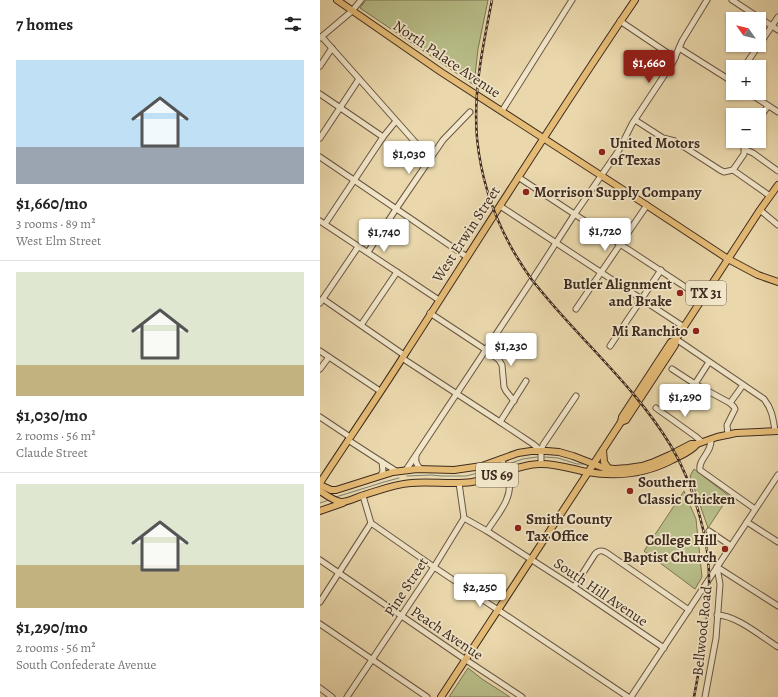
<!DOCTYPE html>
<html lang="en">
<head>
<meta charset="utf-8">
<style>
	:root { --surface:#fff; --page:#f2f2f2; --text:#222; --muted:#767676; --line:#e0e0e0; --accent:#8f2418 }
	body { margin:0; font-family:Alegreya,serif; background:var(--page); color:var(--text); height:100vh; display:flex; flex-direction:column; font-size:15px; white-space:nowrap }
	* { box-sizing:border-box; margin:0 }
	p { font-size:13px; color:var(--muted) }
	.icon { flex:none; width:22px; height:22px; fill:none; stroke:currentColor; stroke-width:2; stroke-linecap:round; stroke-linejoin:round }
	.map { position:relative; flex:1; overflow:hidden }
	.sheet { display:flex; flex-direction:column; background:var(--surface); width:320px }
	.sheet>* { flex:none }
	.needle { width:26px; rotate:304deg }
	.tools { position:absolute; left:406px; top:12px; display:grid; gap:8px }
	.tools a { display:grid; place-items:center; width:40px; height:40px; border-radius:0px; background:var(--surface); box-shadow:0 1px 3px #0004; font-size:20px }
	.price { position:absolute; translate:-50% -34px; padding:0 9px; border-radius:4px; background:#fff; color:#222; font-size:13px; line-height:26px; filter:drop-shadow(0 1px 2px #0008) }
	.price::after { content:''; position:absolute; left:50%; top:24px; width:12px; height:9px; margin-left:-6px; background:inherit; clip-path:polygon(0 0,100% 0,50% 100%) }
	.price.active { background:var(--accent); color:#fff }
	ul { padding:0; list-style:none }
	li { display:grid; align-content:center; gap:8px; height:212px; padding:0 16px }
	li+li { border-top:1px solid var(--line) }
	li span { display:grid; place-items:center; height:124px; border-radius:0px; color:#555 }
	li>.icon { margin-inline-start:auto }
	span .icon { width:72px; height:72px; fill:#fffc; stroke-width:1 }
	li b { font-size:17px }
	h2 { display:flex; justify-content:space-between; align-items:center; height:48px; padding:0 16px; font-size:17px }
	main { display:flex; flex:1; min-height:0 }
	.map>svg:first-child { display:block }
	.green { fill:#b8be89; stroke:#7c7454 }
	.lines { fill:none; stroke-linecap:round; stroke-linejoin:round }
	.stream { stroke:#768077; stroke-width:1 }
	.minor-casing { stroke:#6a5643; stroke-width:7 }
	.major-casing { stroke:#402b20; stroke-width:8 }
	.minor { stroke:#f1e6c9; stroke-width:5 }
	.major { stroke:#e5bc76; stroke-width:6 }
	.rail-casing { stroke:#402b20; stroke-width:2.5 }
	.rail { stroke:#f1e6c9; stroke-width:1; stroke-dasharray:3; stroke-linecap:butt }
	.poi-dot { fill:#8f2418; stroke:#f1e6c9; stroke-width:1.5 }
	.labels { text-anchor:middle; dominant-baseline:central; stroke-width:3.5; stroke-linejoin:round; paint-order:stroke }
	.shield { fill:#f1e6c9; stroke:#756353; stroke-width:1 }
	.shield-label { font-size:14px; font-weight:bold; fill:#402b20 }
	.street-label { font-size:15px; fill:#402b20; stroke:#f1e6c9 }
	.poi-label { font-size:15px; font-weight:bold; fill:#402b20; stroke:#f1e6c9; text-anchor:start }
</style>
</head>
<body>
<main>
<section class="sheet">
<h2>7 homes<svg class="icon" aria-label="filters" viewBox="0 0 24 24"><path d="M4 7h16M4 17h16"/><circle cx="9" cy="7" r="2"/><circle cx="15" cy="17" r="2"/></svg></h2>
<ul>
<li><span style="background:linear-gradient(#bfe0f5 70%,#9aa5b1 0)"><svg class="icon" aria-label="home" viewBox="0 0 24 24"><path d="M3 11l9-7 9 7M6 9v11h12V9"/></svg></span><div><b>$1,660/mo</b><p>3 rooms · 89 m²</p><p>West Elm Street</p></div></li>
<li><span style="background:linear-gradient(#dfe7d0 75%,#c2b280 0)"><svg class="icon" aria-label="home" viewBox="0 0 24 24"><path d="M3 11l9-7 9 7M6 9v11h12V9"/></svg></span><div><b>$1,030/mo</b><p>2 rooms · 56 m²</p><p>Claude Street</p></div></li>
<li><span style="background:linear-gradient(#dfe7d0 65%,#c2b280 0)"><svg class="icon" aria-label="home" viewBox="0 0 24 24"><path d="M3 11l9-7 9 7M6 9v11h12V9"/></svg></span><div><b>$1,290/mo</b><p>2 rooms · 56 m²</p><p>South Confederate Avenue</p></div></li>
</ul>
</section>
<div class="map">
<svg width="458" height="697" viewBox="0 0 458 697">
	<rect width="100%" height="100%" fill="#ead8ac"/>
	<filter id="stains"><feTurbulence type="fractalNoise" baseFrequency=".005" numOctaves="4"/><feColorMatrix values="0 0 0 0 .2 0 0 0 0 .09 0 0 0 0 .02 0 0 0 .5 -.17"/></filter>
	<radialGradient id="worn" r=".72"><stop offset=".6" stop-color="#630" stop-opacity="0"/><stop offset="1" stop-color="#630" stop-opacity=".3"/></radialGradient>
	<g class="green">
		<path d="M46,0H168L158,49L154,85L40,8Z"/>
		<path d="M374,469L409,496L388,528L370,476Z"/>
		<path d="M364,491L376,519L382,577L375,589L324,551Z"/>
		<path d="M148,668L162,679L190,697H129Z"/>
	</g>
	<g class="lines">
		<g class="stream">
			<path d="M225,457L238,458L257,464H264"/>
			<path d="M188,464L203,459L217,457"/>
			<path d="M87,476L111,475L122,476H146L166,471L181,467"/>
			<path d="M16,497L64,482L79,478"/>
			<path d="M0,503L9,500"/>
		</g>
		<g class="minor-casing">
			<g id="minor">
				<path d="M412,0L458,30"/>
				<path d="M300,21L355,58"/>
				<path d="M2,37L111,160"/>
				<path d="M0,38L32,11L41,0"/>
				<path d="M359,48L413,82"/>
				<path d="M0,66L12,48"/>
				<path d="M424,67L458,17"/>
				<path d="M429,93L458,112"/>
				<path d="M0,94L63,137"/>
				<path d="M182,111L252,0"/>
				<path d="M439,119L448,106"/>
				<path d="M315,120L343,138L355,141L400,170L404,172L413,170"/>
				<path d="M0,138L39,79"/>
				<path d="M424,149L433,153L458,171"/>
				<path d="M0,157L147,257"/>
				<path d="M413,170L450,196"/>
				<path d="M413,170L424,154L425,141"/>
				<path d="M198,177L382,298"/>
				<path d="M180,206L364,327"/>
				<path d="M440,210L458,225"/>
				<path d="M0,221L119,300"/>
				<path d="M5,224L63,137L76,121"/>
				<path d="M48,252L76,209L123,140L150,112"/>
				<path d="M3,299L84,355"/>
				<path d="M0,303L38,247"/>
				<path d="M256,309L327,205"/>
				<path d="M110,313L166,350L179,360L182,365L184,387L186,391L194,401"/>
				<path d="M41,325L77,272"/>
				<path d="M356,339L444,399C452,409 453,418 455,431"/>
				<path d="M290,346L341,270"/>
				<path d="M0,351L60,391"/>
				<path d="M82,358L180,422L213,444L221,451"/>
				<path d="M0,369L9,357"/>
				<path d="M352,369L375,384L410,403"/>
				<path d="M375,384L389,362"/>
				<path d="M336,408L375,436L382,442"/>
				<path d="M0,417L30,437"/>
				<path d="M180,422L206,381"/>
				<path d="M408,435L407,425L415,409L414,407L410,403L423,385"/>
				<path d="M391,439C392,453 378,459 380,470L435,509"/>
				<path d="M28,440L76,471"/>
				<path d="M96,456C95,461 96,465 101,469"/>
				<path d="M221,464V451L223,445L256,396"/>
				<path d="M86,470L212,280L254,215L299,150L312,124L353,62L362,41L387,0"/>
				<path d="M61,475L63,471L62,462"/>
				<path d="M43,496L51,523L114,567L308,697"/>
				<path d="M144,518L167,531L254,587L344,648"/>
				<path d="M427,522L458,542"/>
				<path d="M167,531C177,515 193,499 189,479C188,472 184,465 181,459"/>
				<path d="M389,531L411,546"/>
				<path d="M0,560L140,656L202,697"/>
				<path d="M397,567L458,606"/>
				<path d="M254,587L275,554C279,550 282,550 287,553L369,610"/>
				<path d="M0,602L51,523"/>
				<path d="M397,615C416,615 442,637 458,647"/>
				<path d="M0,624L107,697"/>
				<path d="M0,688L12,697"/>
				<path d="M27,697L114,567L144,518L139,483"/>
				<path d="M311,697L458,475"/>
				<path d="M385,697L396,638L400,584L397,567"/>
			</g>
		</g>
		<g class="major-casing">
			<g id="major">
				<path d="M17,0L121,72L305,191L408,259L438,275L458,282"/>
				<path d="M301,422L306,420L355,345L356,339"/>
				<path d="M283,450L284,462L288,468"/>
				<path d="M0,483C28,440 57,398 85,354C161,236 236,116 315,0"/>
				<path d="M0,485L11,490H16L73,472L97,469L134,470L162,466L198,453L211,451H227L239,452L253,456L284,468L295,469L308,468L322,466L334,462L350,455L371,444H377L397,437L416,433L458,431"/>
				<path d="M0,491C6,495 14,501 21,502C29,502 37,497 44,495C60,490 75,484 91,483C111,481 132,485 152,482C175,478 195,465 219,464C235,463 251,469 267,472C296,477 325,474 352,460C361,455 371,452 377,444"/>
				<path d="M0,511L23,503"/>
				<path d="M121,697L301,422L302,417L351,342L356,339L440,210L458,185"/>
			</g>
		</g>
		<use href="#minor" class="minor"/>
		<use href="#major" class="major"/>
		<g class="rail-casing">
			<path id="rail" d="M172,0C163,46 153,91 157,138C162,191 181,237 212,280C221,291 230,302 240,313C278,356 321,396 351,446C366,471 376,500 383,529C397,585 384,642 374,697"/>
		</g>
		<use href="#rail" class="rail"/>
	</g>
	<g class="poi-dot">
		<circle cx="282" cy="152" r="4"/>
		<circle cx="206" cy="192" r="4"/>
		<circle cx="360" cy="293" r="4"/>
		<circle cx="376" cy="331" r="4"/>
		<circle cx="310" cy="491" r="4"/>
		<circle cx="198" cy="528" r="4"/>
		<circle cx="405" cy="549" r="4"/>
	</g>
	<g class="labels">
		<g class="shield">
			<rect x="366" y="281" width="40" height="24" rx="3"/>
			<rect x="156" y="463" width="42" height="24" rx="3"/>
		</g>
		<g class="shield-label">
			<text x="386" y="293">TX 31</text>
			<text x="177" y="475">US 69</text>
		</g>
		<g class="street-label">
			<text transform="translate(127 59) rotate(34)">North Palace Avenue</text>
			<text transform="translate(146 234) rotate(-57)">West Erwin Street</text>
			<text transform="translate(86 587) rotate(-57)">Pine Street</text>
			<text transform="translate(281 592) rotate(34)">South Hill Avenue</text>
			<text transform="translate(382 631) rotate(-84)">Bellwood Road</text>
			<text transform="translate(127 633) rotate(34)">Peach Avenue</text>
		</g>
		<g class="poi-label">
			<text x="290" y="143">United Motors<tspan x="290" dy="17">of Texas</tspan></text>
			<text x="214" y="192">Morrison Supply Company</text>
			<text x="352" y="284" text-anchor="end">Butler Alignment<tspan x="352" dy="17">and Brake</tspan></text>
			<text x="368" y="331" text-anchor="end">Mi Ranchito</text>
			<text x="318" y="482">Southern<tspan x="318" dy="17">Classic Chicken</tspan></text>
			<text x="206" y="519">Smith County<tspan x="206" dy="17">Tax Office</tspan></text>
			<text x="397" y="540" text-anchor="end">College Hill<tspan x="397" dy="17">Baptist Church</tspan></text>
		</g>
	</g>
	<rect width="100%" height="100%" filter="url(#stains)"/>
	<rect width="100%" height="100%" fill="url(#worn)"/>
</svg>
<div class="tools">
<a><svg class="needle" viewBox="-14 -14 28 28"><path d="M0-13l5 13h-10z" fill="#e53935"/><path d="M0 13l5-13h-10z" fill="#767676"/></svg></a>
<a>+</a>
<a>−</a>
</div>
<b class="price active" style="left:329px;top:84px">$1,660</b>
<b class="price" style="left:89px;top:175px">$1,030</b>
<b class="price" style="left:285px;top:252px">$1,720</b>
<b class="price" style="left:64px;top:253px">$1,740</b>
<b class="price" style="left:191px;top:367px">$1,230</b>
<b class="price" style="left:365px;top:418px">$1,290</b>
<b class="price" style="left:160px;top:608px">$2,250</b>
</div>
</main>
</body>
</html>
